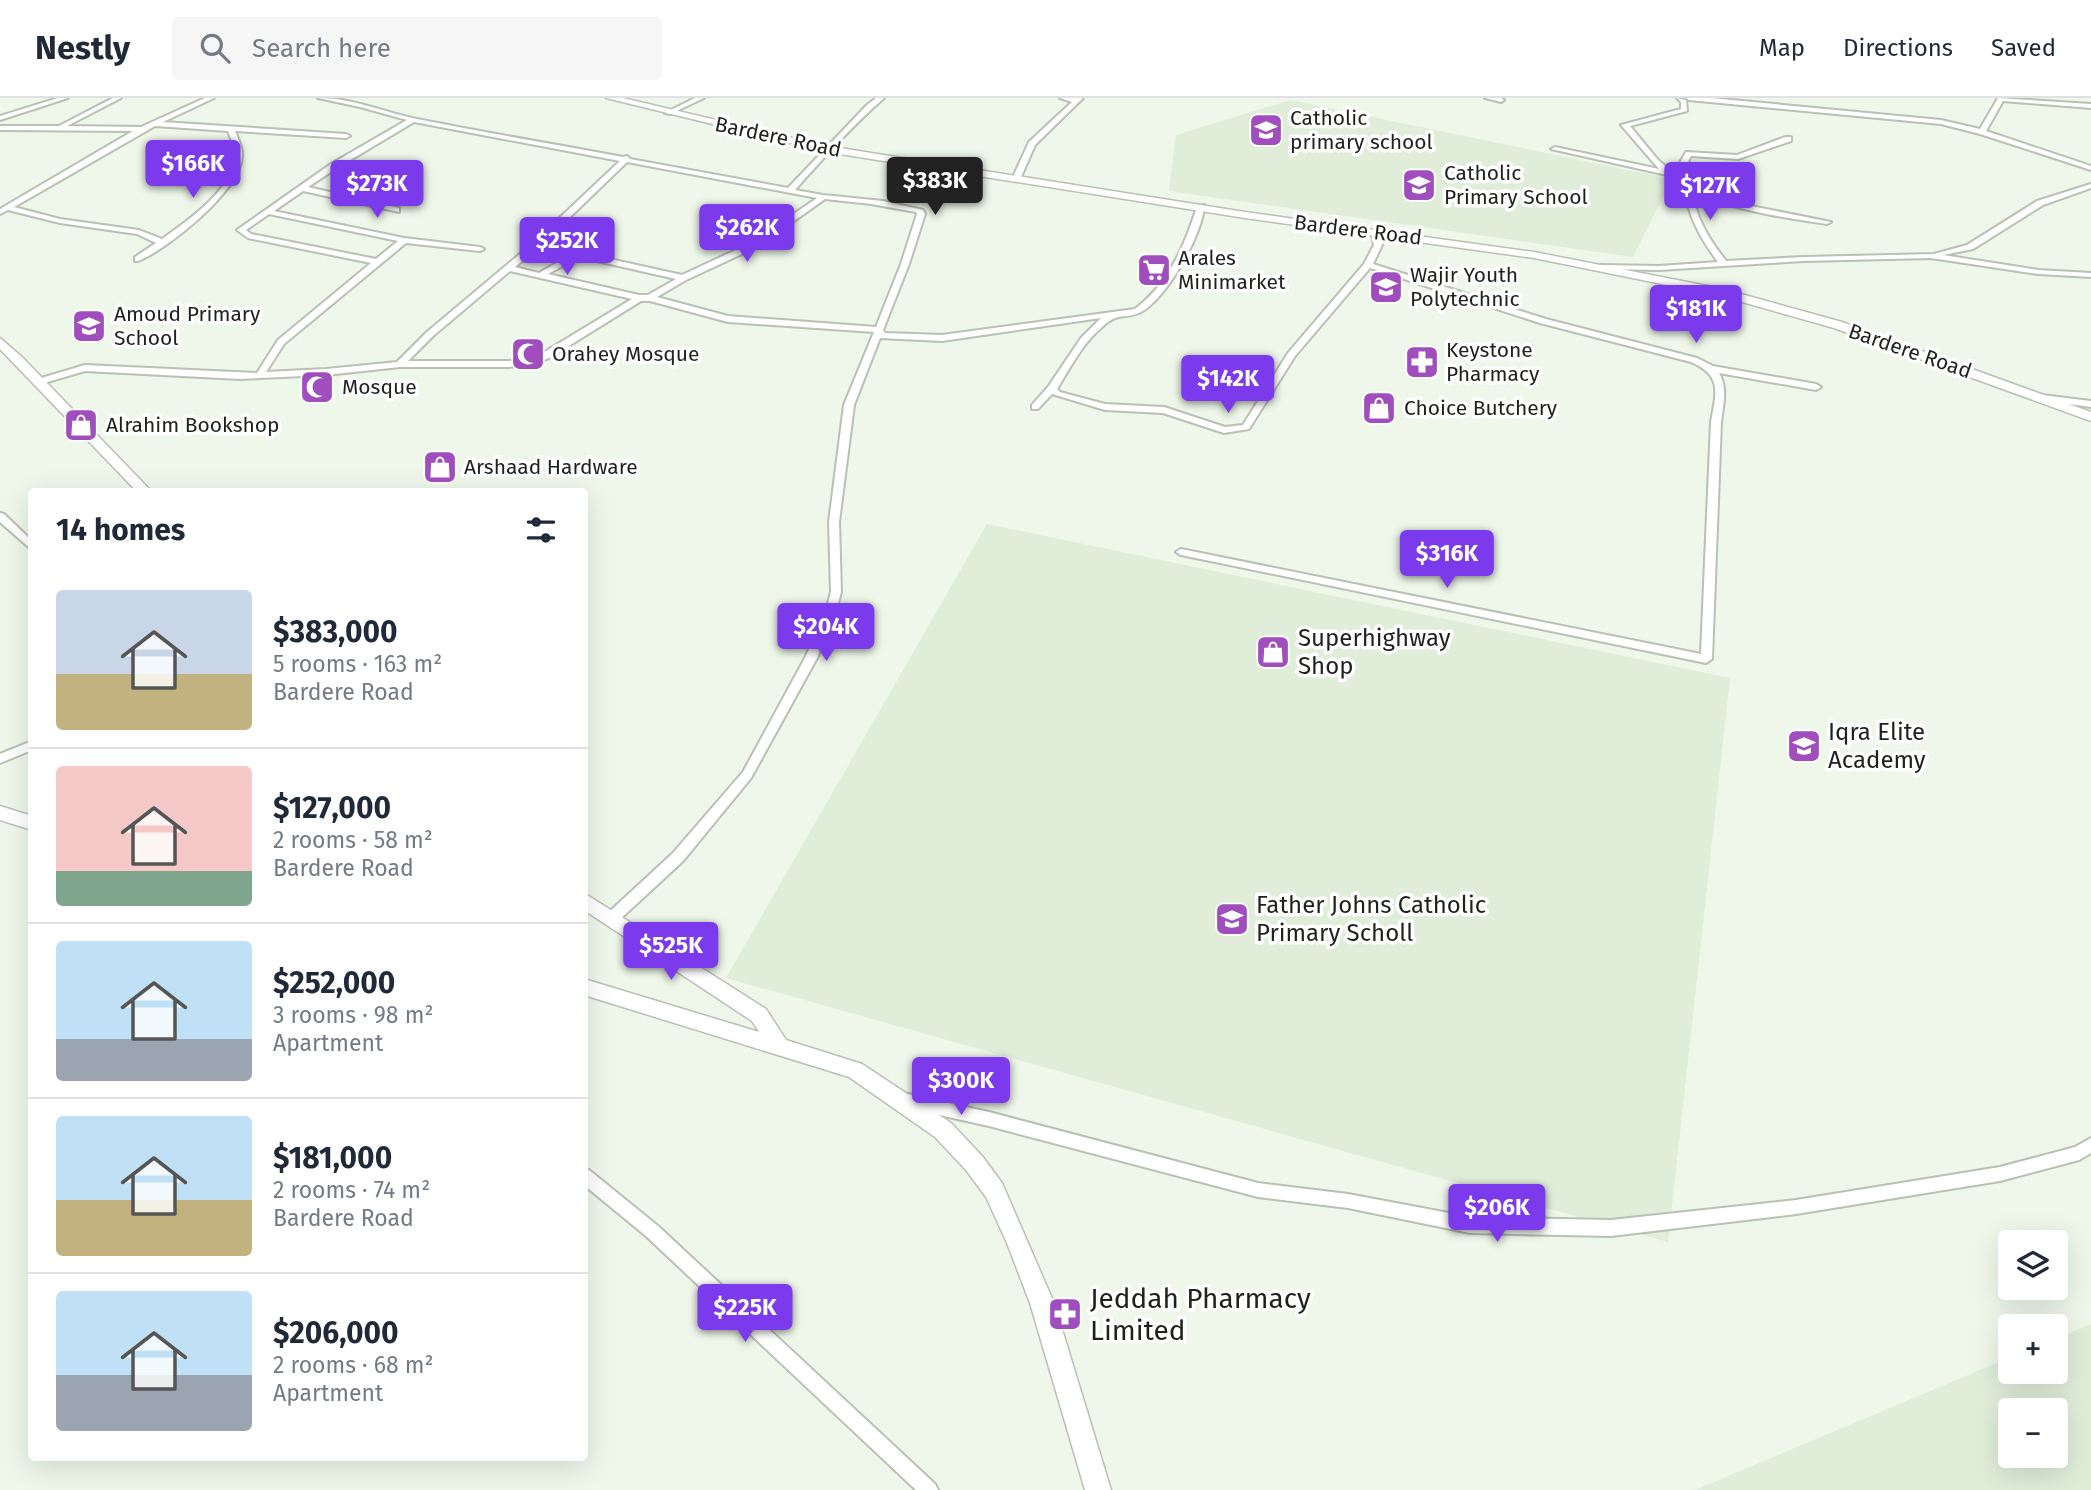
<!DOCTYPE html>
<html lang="en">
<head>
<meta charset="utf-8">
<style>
	:root { --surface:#fff; --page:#f6f6f7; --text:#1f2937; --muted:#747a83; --line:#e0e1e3; --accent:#7c3aed }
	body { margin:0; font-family:"Fira Sans",sans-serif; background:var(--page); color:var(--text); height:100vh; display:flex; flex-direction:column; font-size:26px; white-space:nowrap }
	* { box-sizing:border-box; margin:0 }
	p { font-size:23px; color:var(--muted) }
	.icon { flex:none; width:38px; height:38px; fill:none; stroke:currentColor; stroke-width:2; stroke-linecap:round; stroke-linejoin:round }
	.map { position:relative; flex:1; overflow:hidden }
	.drawer { position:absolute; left:28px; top:390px; width:560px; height:973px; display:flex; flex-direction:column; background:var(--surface); border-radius:7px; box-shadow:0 7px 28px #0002 }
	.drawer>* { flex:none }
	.buttons { position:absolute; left:1998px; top:1132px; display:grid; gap:14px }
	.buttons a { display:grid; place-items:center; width:70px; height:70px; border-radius:7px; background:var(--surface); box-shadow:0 7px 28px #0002; font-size:35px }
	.price { position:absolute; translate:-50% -60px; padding:0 16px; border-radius:7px; background:var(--accent); color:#fff; font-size:23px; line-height:46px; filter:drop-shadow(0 2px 4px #0008) }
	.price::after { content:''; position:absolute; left:50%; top:42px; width:21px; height:16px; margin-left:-10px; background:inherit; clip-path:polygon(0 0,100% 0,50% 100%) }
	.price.on { background:#222; color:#fff }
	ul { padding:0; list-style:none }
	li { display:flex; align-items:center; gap:21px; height:175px; padding:0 28px }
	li+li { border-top:2px solid var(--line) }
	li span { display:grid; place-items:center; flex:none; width:196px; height:140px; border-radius:7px; color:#555 }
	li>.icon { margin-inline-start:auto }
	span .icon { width:84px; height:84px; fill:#fffc; stroke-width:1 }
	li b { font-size:30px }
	h2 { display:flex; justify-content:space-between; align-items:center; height:84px; padding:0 28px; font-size:30px }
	header { display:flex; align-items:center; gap:42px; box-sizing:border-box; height:98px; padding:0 35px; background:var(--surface); border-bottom:2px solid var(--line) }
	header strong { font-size:33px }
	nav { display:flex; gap:38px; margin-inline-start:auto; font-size:24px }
	.search { width:490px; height:63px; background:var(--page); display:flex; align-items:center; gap:18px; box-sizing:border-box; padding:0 24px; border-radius:7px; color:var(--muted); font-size:26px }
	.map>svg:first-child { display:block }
	.built { fill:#dfedd9; fill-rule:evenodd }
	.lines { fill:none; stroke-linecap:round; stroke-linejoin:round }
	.street-casing { stroke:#b8c1b4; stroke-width:4 }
	.secondary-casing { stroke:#b8c1b4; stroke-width:3 }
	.street { fill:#fff; fill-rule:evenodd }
	.secondary { fill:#fff; fill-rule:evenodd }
	.labels { text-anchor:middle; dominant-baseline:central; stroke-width:7; stroke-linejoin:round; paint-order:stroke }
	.far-poi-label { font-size:21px; fill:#1e211c; stroke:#fff; text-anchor:start }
	.far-street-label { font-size:21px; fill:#1e211c; stroke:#fff }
	.poi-label { font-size:24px; fill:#1e211c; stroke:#fff; text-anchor:start }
	.near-poi-label { font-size:28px; fill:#1e211c; stroke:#fff; text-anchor:start }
</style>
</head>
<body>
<header>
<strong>Nestly</strong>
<div class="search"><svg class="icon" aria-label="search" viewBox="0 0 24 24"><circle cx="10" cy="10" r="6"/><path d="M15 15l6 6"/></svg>Search here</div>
<nav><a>Map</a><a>Directions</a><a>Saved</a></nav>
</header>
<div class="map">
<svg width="2091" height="1392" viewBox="0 0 2091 1392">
	<rect width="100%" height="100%" fill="#eef7ea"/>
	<g class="built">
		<path d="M1290,2L1672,81L1633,159L1169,93L1176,37Z"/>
		<path d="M987,426L1730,580L1668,1144L726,880Z"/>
		<path d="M2091,1226V1392H1695L2011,1259V1274H2056V1241ZM2011,1312H2056V1358H2011Z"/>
	</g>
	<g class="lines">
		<g class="street-casing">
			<g id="street">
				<path d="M58,0H68L0,22V18Z"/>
				<path d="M113,0H121L67,28L141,29L205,0H214L163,24L346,36L350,38L346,40L235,33C238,41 243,50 242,59C239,94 168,151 138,163H135V159L156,145L137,136L60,125L8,112L0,116V111L133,33L0,32V28H59ZM155,28L228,33C231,41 236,51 235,60C231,93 187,123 162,141L139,132L60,121L14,109Z"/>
				<path d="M318,0C353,0 383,14 417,21C486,35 555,46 623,59L627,58L630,61L788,90L867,7L876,0H884C852,28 824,59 795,92L823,97L883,103L923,112L925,116L909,166L883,232L885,235L942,237L1135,211C1169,185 1184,149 1197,109L1204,107C1204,134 1165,204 1139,215C1121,222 1119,213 1101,230C1082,246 1070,270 1057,291L1060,294L1105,306L1164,309L1225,329L1243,327L1288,255L1364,166L1374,147L1371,134L1375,132L1379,134L1382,147L1373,166L1546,221L1697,260L1713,268L1816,286L1821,289L1816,292L1719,275C1728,290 1723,307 1721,324L1712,561L1706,565L1181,457L1176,454L1181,451L1701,556L1711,324C1716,295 1723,278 1691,264L1540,225L1370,170L1295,258L1249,331L1224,335L1163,315L1105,312L1052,296L1038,311H1032V307L1048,289L1081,240L1101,220L942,243L880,240L854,307L839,424L841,494L835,516L817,560L751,680L683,763L617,824L612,825L607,824L605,820L607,816L673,755L743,674L805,560L825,516L831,494L829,424L844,307L874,234L728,224L650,203H641L551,259L535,266L509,269H400L326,277L240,281L85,273L44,285H38V281L85,267L257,275L278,242L371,165L248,140L237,132L331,66L407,22L360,9ZM414,24L620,63L533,145L427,234L397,264L326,271L266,274L284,246L406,145L480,153L484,151L480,149L404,140L274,113L303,93L399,114V110L308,89L337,70ZM627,64L817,100L753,144L682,177L542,146ZM825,101L871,106L916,114L917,116L901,166L876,229L728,218L657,199L686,182L759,148ZM269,116L398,143L376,161L251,136L246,132ZM538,150L570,157L539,175L515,169ZM579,159L676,181L648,197H639L548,176ZM510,173L632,201L533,261L509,263H408L433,238Z"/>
				<path d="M695,0H704L670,16L665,15Z"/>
				<path d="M1060,0H1083L1035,47L1021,79L1014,81L1013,79L1029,44L1072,4Z"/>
				<path d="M1485,0H1501L1504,2L1501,4Z"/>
				<path d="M1677,0L1686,2L1687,13L1630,28L1658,62L1674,75L1686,54L1737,57L1785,39H1791V43L1738,61L1691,58L1680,79L1700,91L1741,106L1831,124L1827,126C1781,119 1734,113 1692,92C1696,121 1709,141 1726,163L1804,159L1934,156L1967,147L2037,103L2091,86V90L2043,107L1973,151L1943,157L2038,172L2091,175V179L2038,176L1931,160L1804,163L1659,172L1599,171V167H1602L1659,168L1718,164C1700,140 1688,118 1684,88L1667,77L1551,51L1555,49L1659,71L1621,27L1681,11V4Z"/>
				<path d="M1686,0H1711L1941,22L1980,31L1998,0L2091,6V10L2003,3L1986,33L2091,68V72L1980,36L1941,26L1689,2Z"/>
				<path d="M2042,297L2091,303V309L2039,302V298Z"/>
				<path d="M0,415L4,416L32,443V452L0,424Z"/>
				<path d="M32,643V652L0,665V656Z"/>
				<path d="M908,996L989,1014L1258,1085L1348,1096L1470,1119L1611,1122L1796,1102L2000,1069L2075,1049L2091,1040V1055L2079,1062L2000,1083L1796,1116L1611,1138L1470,1135L1348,1110L1258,1099L989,1028L908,1010L903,1008L901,1003L903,998Z"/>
				<path d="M584,1070L589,1072L658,1128L935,1386L938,1392H916L646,1138L584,1087Z"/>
			</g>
		</g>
		<g class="secondary-casing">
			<g id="secondary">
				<path d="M606,0H623L827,48L1245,114L1534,154L1723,191L1842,224L2091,314V323L1834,230L1721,198L1534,160L1245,120L827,54Z"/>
				<path d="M0,240L23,260L152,394H137L122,378L0,251Z"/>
				<path d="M0,708L32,718V732L0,722Z"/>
				<path d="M584,795L766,911L786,942L862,966L951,1025L982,1058L1002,1085L1054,1205L1111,1392H1085L1030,1205L1007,1145L986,1099L966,1072L935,1039L849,979L584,897V881L759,934L752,923L584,812Z"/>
			</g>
		</g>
		<use href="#street" class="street"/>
		<use href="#secondary" class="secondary"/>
	</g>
	<defs>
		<g id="school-square" transform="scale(1.75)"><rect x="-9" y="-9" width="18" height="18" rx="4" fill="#a04ebe" stroke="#fff"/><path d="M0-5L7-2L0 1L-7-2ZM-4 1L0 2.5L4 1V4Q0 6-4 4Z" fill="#fff"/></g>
		<g id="supermarket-square" transform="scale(1.75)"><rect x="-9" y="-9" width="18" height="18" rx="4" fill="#a04ebe" stroke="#fff"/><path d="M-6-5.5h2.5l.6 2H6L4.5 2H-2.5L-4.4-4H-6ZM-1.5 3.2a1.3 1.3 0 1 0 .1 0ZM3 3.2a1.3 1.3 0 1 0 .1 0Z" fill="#fff"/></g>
		<g id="university-square" transform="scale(1.75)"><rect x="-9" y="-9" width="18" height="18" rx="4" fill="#a04ebe" stroke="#fff"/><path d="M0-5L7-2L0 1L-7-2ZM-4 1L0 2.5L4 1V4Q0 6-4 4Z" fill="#fff"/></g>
		<g id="mosque-square" transform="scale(1.75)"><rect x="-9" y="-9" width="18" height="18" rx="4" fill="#a04ebe" stroke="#fff"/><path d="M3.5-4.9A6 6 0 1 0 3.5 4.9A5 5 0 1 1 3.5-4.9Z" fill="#fff"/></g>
		<g id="pharmacy-square" transform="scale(1.75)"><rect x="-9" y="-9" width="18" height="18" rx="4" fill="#a04ebe" stroke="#fff"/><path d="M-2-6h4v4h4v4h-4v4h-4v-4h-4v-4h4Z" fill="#fff"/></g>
		<g id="shop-square" transform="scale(1.75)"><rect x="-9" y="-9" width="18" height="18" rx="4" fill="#a04ebe" stroke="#fff"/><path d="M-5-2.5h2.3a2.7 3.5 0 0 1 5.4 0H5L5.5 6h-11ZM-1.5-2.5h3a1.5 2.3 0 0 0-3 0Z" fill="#fff"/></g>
	</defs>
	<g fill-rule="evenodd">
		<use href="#school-square" x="1266" y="32"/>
		<use href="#school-square" x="1419" y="87"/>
		<use href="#supermarket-square" x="1154" y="172"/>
		<use href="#university-square" x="1386" y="189"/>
		<use href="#school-square" x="89" y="228"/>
		<use href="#mosque-square" x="528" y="256"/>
		<use href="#pharmacy-square" x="1422" y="264"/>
		<use href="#mosque-square" x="317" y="289"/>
		<use href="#shop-square" x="1379" y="310"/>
		<use href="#shop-square" x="81" y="327"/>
		<use href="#shop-square" x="440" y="369"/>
		<use href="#shop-square" x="1273" y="554"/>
		<use href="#school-square" x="1804" y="648"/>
		<use href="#school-square" x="1232" y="821"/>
		<use href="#pharmacy-square" x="1065" y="1216"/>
	</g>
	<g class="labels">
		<g class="far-poi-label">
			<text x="1290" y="20">Catholic<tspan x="1290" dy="24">primary school</tspan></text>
			<text x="1444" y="75">Catholic<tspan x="1444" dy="24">Primary School</tspan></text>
			<text x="1178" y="160">Arales<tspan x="1178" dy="24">Minimarket</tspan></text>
			<text x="1410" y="177">Wajir Youth<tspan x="1410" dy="24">Polytechnic</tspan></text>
			<text x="114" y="216">Amoud Primary<tspan x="114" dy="24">School</tspan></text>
			<text x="1446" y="252">Keystone<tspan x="1446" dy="24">Pharmacy</tspan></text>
			<text x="552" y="256">Orahey Mosque</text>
			<text x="342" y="289">Mosque</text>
			<text x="1404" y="310">Choice Butchery</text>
			<text x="106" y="327">Alrahim Bookshop</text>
			<text x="464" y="369">Arshaad Hardware</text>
		</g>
		<g class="far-street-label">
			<text transform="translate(778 39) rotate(12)">Bardere Road</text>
			<text transform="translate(1358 132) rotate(7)">Bardere Road</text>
			<text transform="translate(1910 253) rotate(19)">Bardere Road</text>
		</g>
		<g class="poi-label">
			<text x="1298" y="540">Superhighway<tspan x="1298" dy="28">Shop</tspan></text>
			<text x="1828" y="634">Iqra Elite<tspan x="1828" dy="28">Academy</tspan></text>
			<text x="1256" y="807">Father Johns Catholic<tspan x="1256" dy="28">Primary Scholl</tspan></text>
		</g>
		<g class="near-poi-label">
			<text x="1090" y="1200">Jeddah Pharmacy<tspan x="1090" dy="32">Limited</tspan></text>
		</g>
	</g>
</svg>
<div class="buttons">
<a><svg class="icon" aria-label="layers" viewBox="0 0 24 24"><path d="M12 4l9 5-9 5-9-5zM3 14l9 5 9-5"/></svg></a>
<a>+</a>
<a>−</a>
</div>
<b class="price" style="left:193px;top:102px">$166K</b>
<b class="price on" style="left:935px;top:119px">$383K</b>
<b class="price" style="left:377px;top:122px">$273K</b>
<b class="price" style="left:1710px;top:124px">$127K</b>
<b class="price" style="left:747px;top:166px">$262K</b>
<b class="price" style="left:567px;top:179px">$252K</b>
<b class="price" style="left:1696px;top:247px">$181K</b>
<b class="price" style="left:1228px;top:317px">$142K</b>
<b class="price" style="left:1447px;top:492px">$316K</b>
<b class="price" style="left:826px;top:565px">$204K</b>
<b class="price" style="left:671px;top:884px">$525K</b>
<b class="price" style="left:961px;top:1019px">$300K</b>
<b class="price" style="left:1497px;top:1146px">$206K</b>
<b class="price" style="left:745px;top:1246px">$225K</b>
<section class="drawer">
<h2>14 homes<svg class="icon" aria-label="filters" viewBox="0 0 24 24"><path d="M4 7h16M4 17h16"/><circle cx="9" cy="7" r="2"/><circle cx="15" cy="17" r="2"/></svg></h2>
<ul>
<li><span style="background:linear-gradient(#c9d6e8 60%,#c2b280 0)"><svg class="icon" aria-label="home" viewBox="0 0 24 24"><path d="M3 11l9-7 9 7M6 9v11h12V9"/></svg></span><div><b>$383,000</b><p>5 rooms · 163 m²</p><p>Bardere Road</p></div></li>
<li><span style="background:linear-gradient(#f6c9c9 75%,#7fa58c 0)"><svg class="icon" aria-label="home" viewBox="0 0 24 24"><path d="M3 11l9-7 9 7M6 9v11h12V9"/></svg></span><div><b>$127,000</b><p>2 rooms · 58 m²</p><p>Bardere Road</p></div></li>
<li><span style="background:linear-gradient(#bfe0f5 70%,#9aa5b1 0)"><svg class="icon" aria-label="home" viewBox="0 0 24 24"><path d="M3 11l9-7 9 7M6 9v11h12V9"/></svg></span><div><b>$252,000</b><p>3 rooms · 98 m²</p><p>Apartment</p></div></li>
<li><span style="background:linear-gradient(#bfe0f5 60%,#c2b280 0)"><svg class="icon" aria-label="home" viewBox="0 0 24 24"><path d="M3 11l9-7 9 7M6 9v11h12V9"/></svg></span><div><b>$181,000</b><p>2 rooms · 74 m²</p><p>Bardere Road</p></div></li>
<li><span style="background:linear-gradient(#bfe0f5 60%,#9aa5b1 0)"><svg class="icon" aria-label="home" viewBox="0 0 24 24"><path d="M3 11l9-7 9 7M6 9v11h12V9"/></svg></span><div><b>$206,000</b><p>2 rooms · 68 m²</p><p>Apartment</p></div></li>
</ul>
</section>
</div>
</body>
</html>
